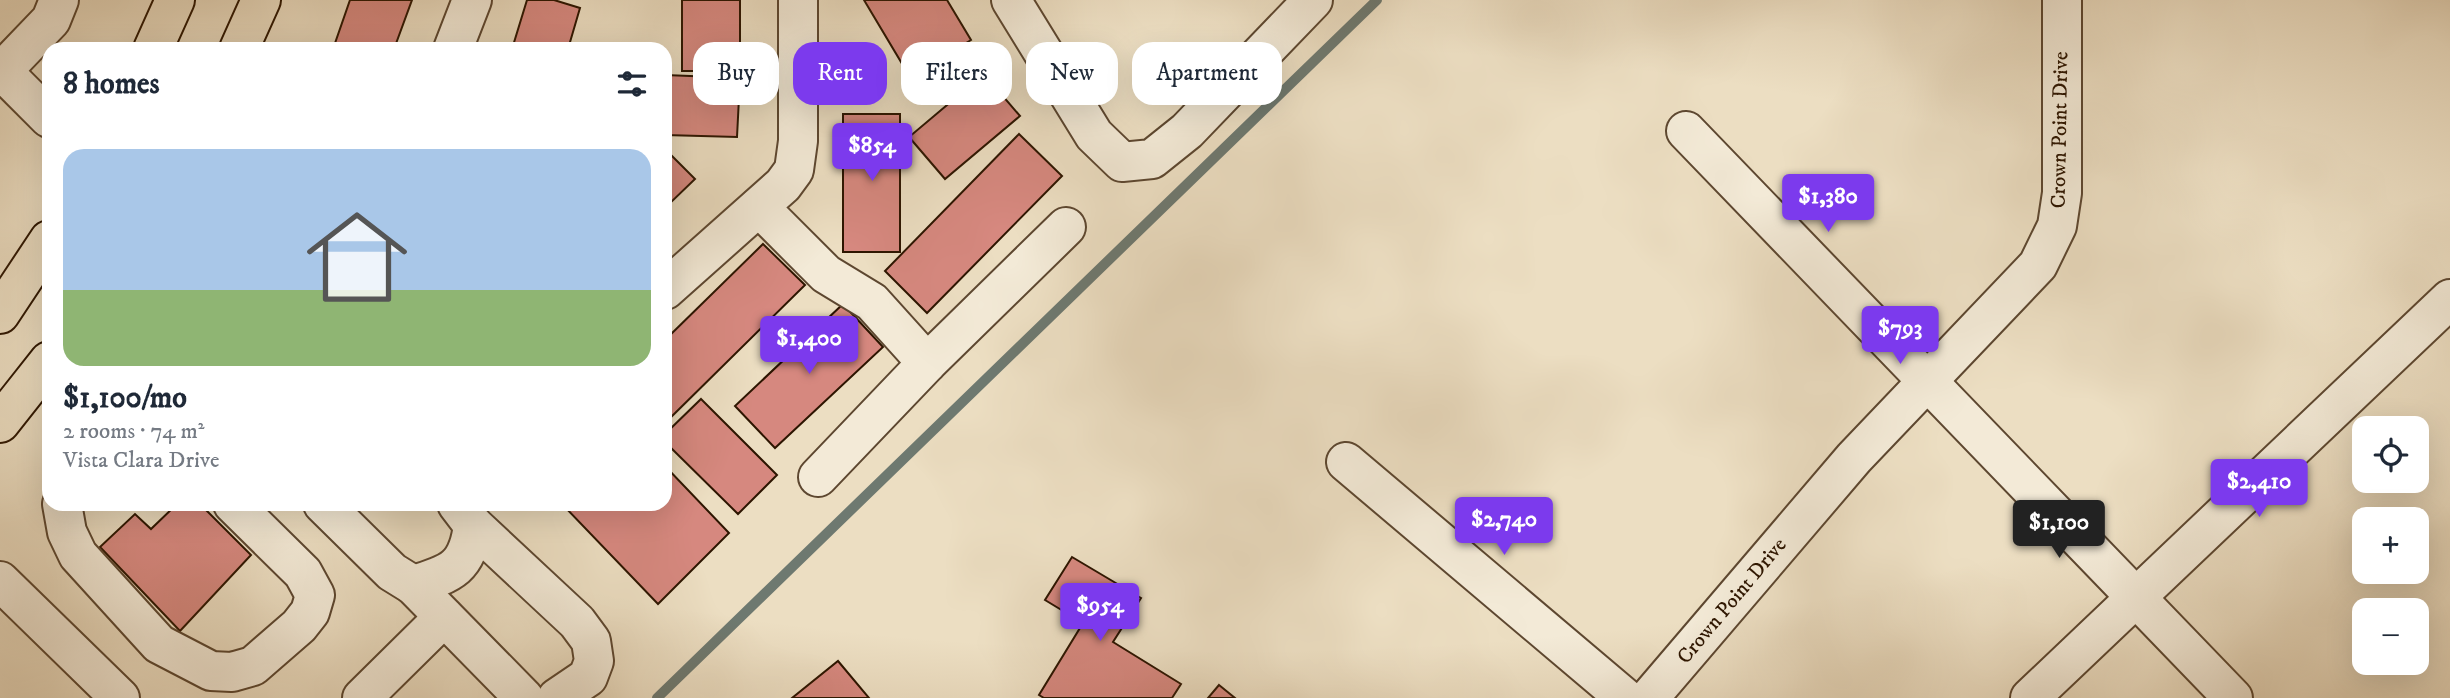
<!DOCTYPE html>
<html lang="en">
<head>
<meta charset="utf-8">
<style>
	:root { --surface:#fff; --page:#f6f6f7; --text:#1f2937; --muted:#747a83; --line:#e0e1e3; --accent:#7c3aed }
	body { margin:0; font-family:"IM FELL DW Pica",serif; background:var(--page); color:var(--text); height:100vh; display:flex; flex-direction:column; font-size:26px; white-space:nowrap }
	* { box-sizing:border-box; margin:0 }
	p { font-size:23px; color:var(--muted) }
	.icon { flex:none; width:38px; height:38px; fill:none; stroke:currentColor; stroke-width:2; stroke-linecap:round; stroke-linejoin:round }
	.map { position:relative; flex:1; overflow:hidden }
	.panel { position:absolute; left:42px; top:42px; width:630px; height:469px; display:flex; flex-direction:column; background:var(--surface); border-radius:21px; box-shadow:0 7px 28px #0002 }
	.panel>* { flex:none }
	.guide { position:absolute; left:693px; top:42px; width:665px; height:63px; display:flex; gap:14px }
	.controls { position:absolute; left:2352px; top:416px; display:grid; gap:14px }
	.controls a { display:grid; place-items:center; width:77px; height:77px; border-radius:14px; background:var(--surface); box-shadow:0 7px 28px #0002; font-size:35px }
	.price { position:absolute; translate:-50% -60px; padding:0 16px; border-radius:7px; background:var(--accent); color:#fff; font-size:23px; line-height:46px; filter:drop-shadow(0 2px 4px #0008) }
	.price::after { content:''; position:absolute; left:50%; top:42px; width:21px; height:16px; margin-left:-10px; background:inherit; clip-path:polygon(0 0,100% 0,50% 100%) }
	.price.on { background:#222; color:#fff }
	ul { padding:0; list-style:none }
	li { display:grid; align-content:center; gap:14px; height:371px; padding:0 21px }
	li+li { border-top:2px solid var(--line) }
	li span { display:grid; place-items:center; height:217px; border-radius:21px; color:#555 }
	li>.icon { margin-inline-start:auto }
	span .icon { width:126px; height:126px; fill:#fffc; stroke-width:1 }
	li b { font-size:30px }
	h2 { display:flex; justify-content:space-between; align-items:center; height:84px; padding:0 21px; font-size:30px }
	.chip { padding:0 24px; border-radius:21px; background:var(--surface); box-shadow:0 7px 28px #0002; font-size:24px; line-height:63px }
	.chip.on { background:var(--accent); color:#fff }
	.map>svg:first-child { display:block }
	.lines { fill:none; stroke-linecap:round; stroke-linejoin:round }
	.stream { stroke:#6e7970; stroke-width:10 }
	.building { fill:#d6887f; stroke:#2d1500; stroke-width:2 }
	.minor-casing { stroke:#5d4730; stroke-width:42 }
	.major-casing { stroke:#2d1500; stroke-width:42 }
	.minor { stroke:#f3ead7; stroke-width:38 }
	.major { stroke:#ecdec2; stroke-width:38 }
	.labels { text-anchor:middle; dominant-baseline:central; stroke-width:7; stroke-linejoin:round; paint-order:stroke }
	.street-label { font-size:21px; fill:#2d1500; stroke:#f3ead7 }
</style>
</head>
<body>
<div class="map">
<svg width="2450" height="698" viewBox="0 0 2450 698">
	<rect width="100%" height="100%" fill="#ecdec2"/>
	<filter id="stains"><feTurbulence type="fractalNoise" baseFrequency=".00286" numOctaves="4"/><feColorMatrix values="0 0 0 0 .2 0 0 0 0 .09 0 0 0 0 .02 0 0 0 .5 -.17"/></filter>
	<radialGradient id="worn" r=".72"><stop offset=".6" stop-color="#630" stop-opacity="0"/><stop offset="1" stop-color="#630" stop-opacity=".3"/></radialGradient>
	<g class="lines">
		<path class="stream" d="M657,698L1377,0"/>
	</g>
	<g class="building">
		<path d="M350,0H412L394,49H333Z"/>
		<path d="M527,0H554L580,8L568,49H512Z"/>
		<rect x="682" y="0" width="58" height="71"/>
		<path d="M864,0H947L971,40L910,77Z"/>
		<path d="M984,74L1020,116L945,179L909,137Z"/>
		<path d="M665,75L740,78L737,137L665,135Z"/>
		<rect x="843" y="114" width="57" height="138"/>
		<path d="M1019,134L1062,176L927,313L885,271Z"/>
		<path d="M665,149L695,179L665,208Z"/>
		<path d="M763,244L805,285L665,423V340Z"/>
		<path d="M843,304L883,347L775,448L735,406Z"/>
		<path d="M701,399L777,475L738,514L665,442V434Z"/>
		<path d="M665,466L729,533L658,604L562,504H665Z"/>
		<path d="M177,504H200L251,555L180,631L100,547L135,514L151,529Z"/>
		<path d="M1072,557L1141,598L1113,642L1181,684L1172,698H1044L1039,695L1083,623L1045,600Z"/>
		<path d="M838,661L869,698H792Z"/>
		<path d="M1219,685L1235,698H1208Z"/>
	</g>
	<g class="lines">
		<g class="minor-casing">
			<g id="minor">
				<path d="M1011,0L1094,135L1122,162L1152,159L1187,131L1313,0"/>
				<path d="M453,49L472,0"/>
				<path d="M0,69L49,118"/>
				<path d="M2,71L51,20L59,0"/>
				<path d="M1686,131L2233,698"/>
				<path d="M759,207L826,274L872,302L927,363L1066,227"/>
				<path d="M665,290L783,185L794,170L798,141V0"/>
				<path d="M1346,462L1625,698"/>
				<path d="M818,477L927,363"/>
				<path d="M62,504L67,532L78,555L159,644L211,671L232,672L253,666L299,626L310,612L315,595L303,573L233,504"/>
				<path d="M323,504L392,572L413,585C452,574 468,567 473,525L457,504"/>
				<path d="M473,525L577,622L591,641L594,661L588,677L557,698"/>
				<path d="M0,581L120,698"/>
				<path d="M413,585L524,698"/>
				<path d="M362,698L444,617"/>
				<path d="M1649,698L1854,458L2038,265L2057,226L2062,193V0"/>
				<path d="M2030,698L2450,299"/>
			</g>
		</g>
		<g class="major-casing">
			<g id="major">
				<path d="M153,49L175,0"/>
				<path d="M239,49L261,0"/>
				<path d="M0,314L49,240"/>
				<path d="M0,423L49,361"/>
			</g>
		</g>
		<use href="#minor" class="minor"/>
		<use href="#major" class="major"/>
	</g>
	<g class="labels">
		<g class="street-label">
			<text transform="translate(2060 130) rotate(-89)">Crown Point Drive</text>
			<text transform="translate(1732 601) rotate(-50)">Crown Point Drive</text>
		</g>
	</g>
	<rect width="100%" height="100%" filter="url(#stains)"/>
	<rect width="100%" height="100%" fill="url(#worn)"/>
</svg>
<div class="controls">
<a><svg class="icon" aria-label="locate" viewBox="0 0 24 24"><circle cx="12" cy="12" r="6"/><path d="M12 2v4M12 18v4M2 12h4M18 12h4"/></svg></a>
<a>+</a>
<a>−</a>
</div>
<b class="price" style="left:872px;top:183px">$854</b>
<b class="price" style="left:1828px;top:234px">$1,380</b>
<b class="price" style="left:1900px;top:366px">$793</b>
<b class="price" style="left:809px;top:376px">$1,400</b>
<b class="price" style="left:2259px;top:519px">$2,410</b>
<b class="price" style="left:1504px;top:557px">$2,740</b>
<b class="price on" style="left:2059px;top:560px">$1,100</b>
<b class="price" style="left:1100px;top:643px">$954</b>
<div class="guide">
<a class="chip">Buy</a>
<a class="chip on">Rent</a>
<a class="chip">Filters</a>
<a class="chip">New</a>
<a class="chip">Apartment</a>
</div>
<section class="panel">
<h2>8 homes<svg class="icon" aria-label="filters" viewBox="0 0 24 24"><path d="M4 7h16M4 17h16"/><circle cx="9" cy="7" r="2"/><circle cx="15" cy="17" r="2"/></svg></h2>
<ul>
<li><span style="background:linear-gradient(#a9c7e8 65%,#8fb573 0)"><svg class="icon" aria-label="home" viewBox="0 0 24 24"><path d="M3 11l9-7 9 7M6 9v11h12V9"/></svg></span><div><b>$1,100/mo</b><p>2 rooms · 74 m²</p><p>Vista Clara Drive</p></div></li>
</ul>
</section>
</div>
</body>
</html>
